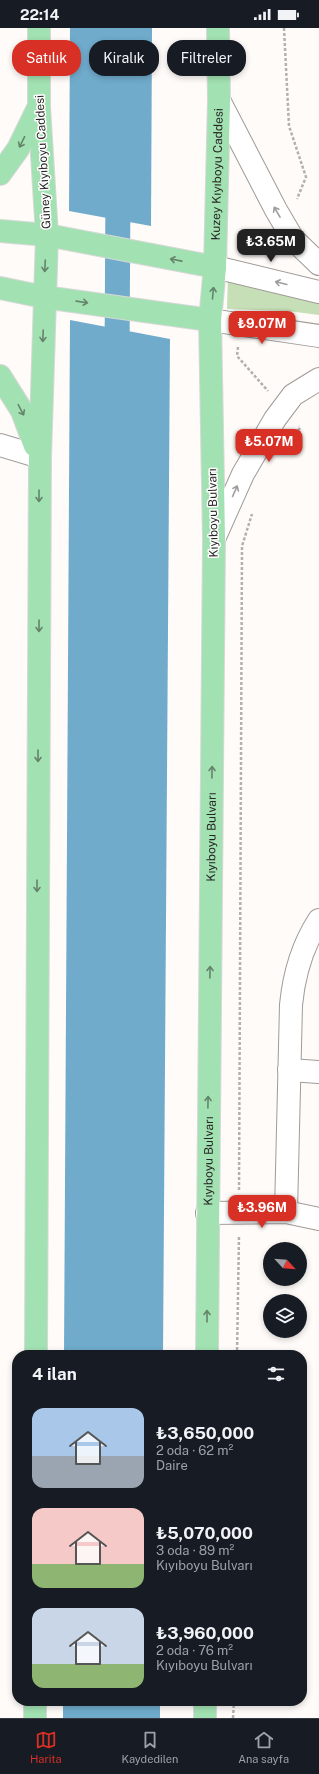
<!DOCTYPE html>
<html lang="tr">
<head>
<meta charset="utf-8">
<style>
	:root { --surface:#171b24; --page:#20242c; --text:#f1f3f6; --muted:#9ea1a6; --line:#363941; --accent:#d93025 }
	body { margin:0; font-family:"Public Sans",sans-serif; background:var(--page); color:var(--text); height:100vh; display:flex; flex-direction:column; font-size:15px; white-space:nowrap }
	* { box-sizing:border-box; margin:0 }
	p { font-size:13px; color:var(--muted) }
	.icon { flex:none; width:22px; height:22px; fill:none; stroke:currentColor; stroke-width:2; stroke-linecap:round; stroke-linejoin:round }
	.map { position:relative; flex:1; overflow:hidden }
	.panel { position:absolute; left:12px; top:1322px; width:295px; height:356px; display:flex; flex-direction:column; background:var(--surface); border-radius:16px; box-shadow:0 2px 6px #0003 }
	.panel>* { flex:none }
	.top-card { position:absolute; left:12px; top:12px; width:295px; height:36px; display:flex; gap:8px }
	.needle { width:26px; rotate:116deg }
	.buttons { position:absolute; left:263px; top:1214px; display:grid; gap:8px }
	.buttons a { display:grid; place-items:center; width:44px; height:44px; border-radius:50%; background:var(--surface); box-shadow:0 2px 6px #0003; font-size:20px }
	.price { position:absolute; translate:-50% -34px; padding:0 9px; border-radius:8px; background:var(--accent); color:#fff; font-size:13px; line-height:26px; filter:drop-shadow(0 1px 2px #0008) }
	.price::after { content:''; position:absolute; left:50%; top:24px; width:12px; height:9px; margin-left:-6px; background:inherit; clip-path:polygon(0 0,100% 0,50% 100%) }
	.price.selected { background:#222; color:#fff }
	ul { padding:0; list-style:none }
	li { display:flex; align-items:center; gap:12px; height:100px; padding:0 20px }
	li span { display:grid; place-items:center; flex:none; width:112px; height:80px; border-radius:12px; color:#555 }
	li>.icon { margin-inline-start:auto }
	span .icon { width:48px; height:48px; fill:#fffc; stroke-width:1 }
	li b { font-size:17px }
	h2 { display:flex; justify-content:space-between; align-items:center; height:48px; padding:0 20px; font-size:17px }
	.tag { padding:0 14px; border-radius:16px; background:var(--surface); box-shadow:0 2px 6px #0003; font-size:14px; line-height:36px }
	.tag.selected { background:var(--accent); color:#fff }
	.status { display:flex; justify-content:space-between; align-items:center; height:28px; padding:0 20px; background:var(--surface); direction:ltr }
	.status svg { height:11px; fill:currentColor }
	.tab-bar { display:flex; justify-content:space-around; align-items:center; height:56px; border-top:1px solid var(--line); background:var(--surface); font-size:11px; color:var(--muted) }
	.tab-bar a { display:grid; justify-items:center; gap:2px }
	.tab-bar .selected { color:var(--accent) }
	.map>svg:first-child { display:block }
	.green { fill:#c6dfb6 }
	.water { fill:#70abcc }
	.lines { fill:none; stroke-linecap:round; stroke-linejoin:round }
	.canal { stroke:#70abcc; stroke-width:25 }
	.minor-casing { stroke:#a09b97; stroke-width:24 }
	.major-casing { stroke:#d8d8d8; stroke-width:24 }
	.path { stroke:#b3b0ae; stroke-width:2.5; stroke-dasharray:3 2; stroke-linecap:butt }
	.minor { stroke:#fff; stroke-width:22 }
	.major { stroke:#a2e1b2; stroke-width:22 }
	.oneway { stroke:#65846b }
	.oneway2 { stroke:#9e9d9c }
	.labels { text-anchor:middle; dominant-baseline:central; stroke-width:3; stroke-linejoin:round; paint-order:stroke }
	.street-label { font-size:12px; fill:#282624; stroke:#fff }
</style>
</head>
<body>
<div class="status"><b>22:14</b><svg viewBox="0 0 49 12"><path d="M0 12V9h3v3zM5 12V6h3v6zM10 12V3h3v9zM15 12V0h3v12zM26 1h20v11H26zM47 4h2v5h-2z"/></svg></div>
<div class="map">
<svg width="319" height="1690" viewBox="0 0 319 1690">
	<rect width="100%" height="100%" fill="#fefbf8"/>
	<path class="green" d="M228,248L291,268L319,275V287L288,283L227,281Z"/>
	<g class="water">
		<path d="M70,0H152L151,198L69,183Z"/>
		<path d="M70,292L170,311L163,1327H64Z"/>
		<rect x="63" y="1673" width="97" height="17"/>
	</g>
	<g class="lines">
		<path class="canal" d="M117,334L118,158"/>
		<g class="minor-casing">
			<g id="minor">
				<path d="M219,72L276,182L293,211L319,236"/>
				<path d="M215,239L319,264"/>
				<path d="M210,292L319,308"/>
				<path d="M0,417L40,429"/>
				<path d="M214,511L243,446L275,391L293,367L319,351"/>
				<path d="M289,1042L319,1044"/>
				<path d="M286,1184L291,977C294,946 302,918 319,892"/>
				<path d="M207,1185L286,1184L319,1191"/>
			</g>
		</g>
		<g class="major-casing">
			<g id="major">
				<path d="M0,146L18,121L38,80"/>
				<path d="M0,203L47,207L215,239"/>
				<path d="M0,260L44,269L210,292"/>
				<path d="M0,348L22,383L35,418"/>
				<path d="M36,1327L40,429L47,207L39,79V0"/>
				<path id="s1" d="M207,1327L214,511L210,292L215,239L219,72L218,0"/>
				<path d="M35,1690V1673"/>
				<path d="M205,1690V1673"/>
			</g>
		</g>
		<g class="path">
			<path d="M284,0L289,98L306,149L297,171"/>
			<path d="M247,224L265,209"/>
			<path d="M238,319L237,328L268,363"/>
			<path d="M290,415L300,400L299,398"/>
			<path d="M239,1162L242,518L252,486"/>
			<path d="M237,1327L239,1207"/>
			<path d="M233,1690L234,1673"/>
		</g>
		<use href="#minor" class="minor"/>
		<use href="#major" class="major"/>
	</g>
	<defs><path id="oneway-shaft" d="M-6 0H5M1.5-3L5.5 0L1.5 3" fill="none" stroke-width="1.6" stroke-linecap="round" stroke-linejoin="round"/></defs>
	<g class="oneway">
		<use href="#oneway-shaft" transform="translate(22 114) rotate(116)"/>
		<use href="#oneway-shaft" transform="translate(176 232) rotate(-169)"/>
		<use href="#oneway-shaft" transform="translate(45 238) rotate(93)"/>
		<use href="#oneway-shaft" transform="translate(213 265) rotate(-85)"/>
		<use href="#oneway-shaft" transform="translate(82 274) rotate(8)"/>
		<use href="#oneway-shaft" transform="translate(43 308) rotate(92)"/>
		<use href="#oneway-shaft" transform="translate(21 382) rotate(62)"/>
		<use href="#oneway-shaft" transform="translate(39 468) rotate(90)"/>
		<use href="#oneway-shaft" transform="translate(39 598) rotate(90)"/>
		<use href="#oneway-shaft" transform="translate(38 728) rotate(90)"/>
		<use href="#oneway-shaft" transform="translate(212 744) rotate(-89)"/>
		<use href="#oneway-shaft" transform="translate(37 858) rotate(90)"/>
		<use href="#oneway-shaft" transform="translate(210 944) rotate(-89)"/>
		<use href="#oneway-shaft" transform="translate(208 1074) rotate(-89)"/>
		<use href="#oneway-shaft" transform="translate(207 1288) rotate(-90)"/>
	</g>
	<g class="oneway2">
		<use href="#oneway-shaft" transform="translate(277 184) rotate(-120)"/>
		<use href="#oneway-shaft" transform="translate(281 255) rotate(-166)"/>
		<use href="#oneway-shaft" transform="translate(235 463) rotate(-66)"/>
	</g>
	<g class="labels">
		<g class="street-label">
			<text transform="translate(43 134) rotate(-93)">Güney Kıyıboyu Caddesi</text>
			<text stroke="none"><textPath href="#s1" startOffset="1181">Kuzey Kıyıboyu Caddesi</textPath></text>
			<text transform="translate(213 485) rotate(-91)">Kıyıboyu Bulvarı</text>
			<text stroke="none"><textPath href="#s1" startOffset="518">Kıyıboyu Bulvarı</textPath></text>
			<text stroke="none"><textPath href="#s1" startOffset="194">Kıyıboyu Bulvarı</textPath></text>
		</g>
	</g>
</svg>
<div class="buttons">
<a><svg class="needle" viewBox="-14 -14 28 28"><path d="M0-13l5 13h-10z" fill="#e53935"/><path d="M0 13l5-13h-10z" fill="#9ea1a6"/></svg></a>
<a><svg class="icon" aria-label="layers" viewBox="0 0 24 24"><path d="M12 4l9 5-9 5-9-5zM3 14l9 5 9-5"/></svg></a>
</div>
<b class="price selected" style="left:271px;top:235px">₺3.65M</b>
<b class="price" style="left:262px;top:317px">₺9.07M</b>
<b class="price" style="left:269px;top:435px">₺5.07M</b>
<b class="price" style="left:262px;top:1201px">₺3.96M</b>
<div class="top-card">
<a class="tag selected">Satılık</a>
<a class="tag">Kiralık</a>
<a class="tag">Filtreler</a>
</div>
<section class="panel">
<h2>4 ilan<svg class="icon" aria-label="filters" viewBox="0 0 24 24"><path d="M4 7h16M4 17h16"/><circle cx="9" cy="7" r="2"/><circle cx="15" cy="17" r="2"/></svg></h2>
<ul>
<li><span style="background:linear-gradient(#a9c7e8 60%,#9aa5b1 0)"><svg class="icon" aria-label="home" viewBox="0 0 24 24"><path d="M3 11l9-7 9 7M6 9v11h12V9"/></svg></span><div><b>₺3,650,000</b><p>2 oda · 62 m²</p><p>Daire</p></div></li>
<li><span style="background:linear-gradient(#f6c9c9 70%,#8fb573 0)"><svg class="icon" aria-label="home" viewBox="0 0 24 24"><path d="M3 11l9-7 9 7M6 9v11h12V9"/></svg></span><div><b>₺5,070,000</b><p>3 oda · 89 m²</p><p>Kıyıboyu Bulvarı</p></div></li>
<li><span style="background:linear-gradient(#c9d6e8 70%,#8fb573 0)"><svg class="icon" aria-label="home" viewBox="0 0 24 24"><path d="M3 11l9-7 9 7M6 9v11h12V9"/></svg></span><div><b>₺3,960,000</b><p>2 oda · 76 m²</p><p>Kıyıboyu Bulvarı</p></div></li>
</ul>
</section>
</div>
<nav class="tab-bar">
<a class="selected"><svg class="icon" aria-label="map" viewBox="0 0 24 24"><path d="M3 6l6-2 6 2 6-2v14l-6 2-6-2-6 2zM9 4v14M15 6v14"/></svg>Harita</a>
<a><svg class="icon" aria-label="saved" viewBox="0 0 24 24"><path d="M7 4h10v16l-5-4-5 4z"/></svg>Kaydedilen</a>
<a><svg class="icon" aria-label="home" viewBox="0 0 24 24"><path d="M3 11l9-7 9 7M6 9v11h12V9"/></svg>Ana sayfa</a>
</nav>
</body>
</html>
